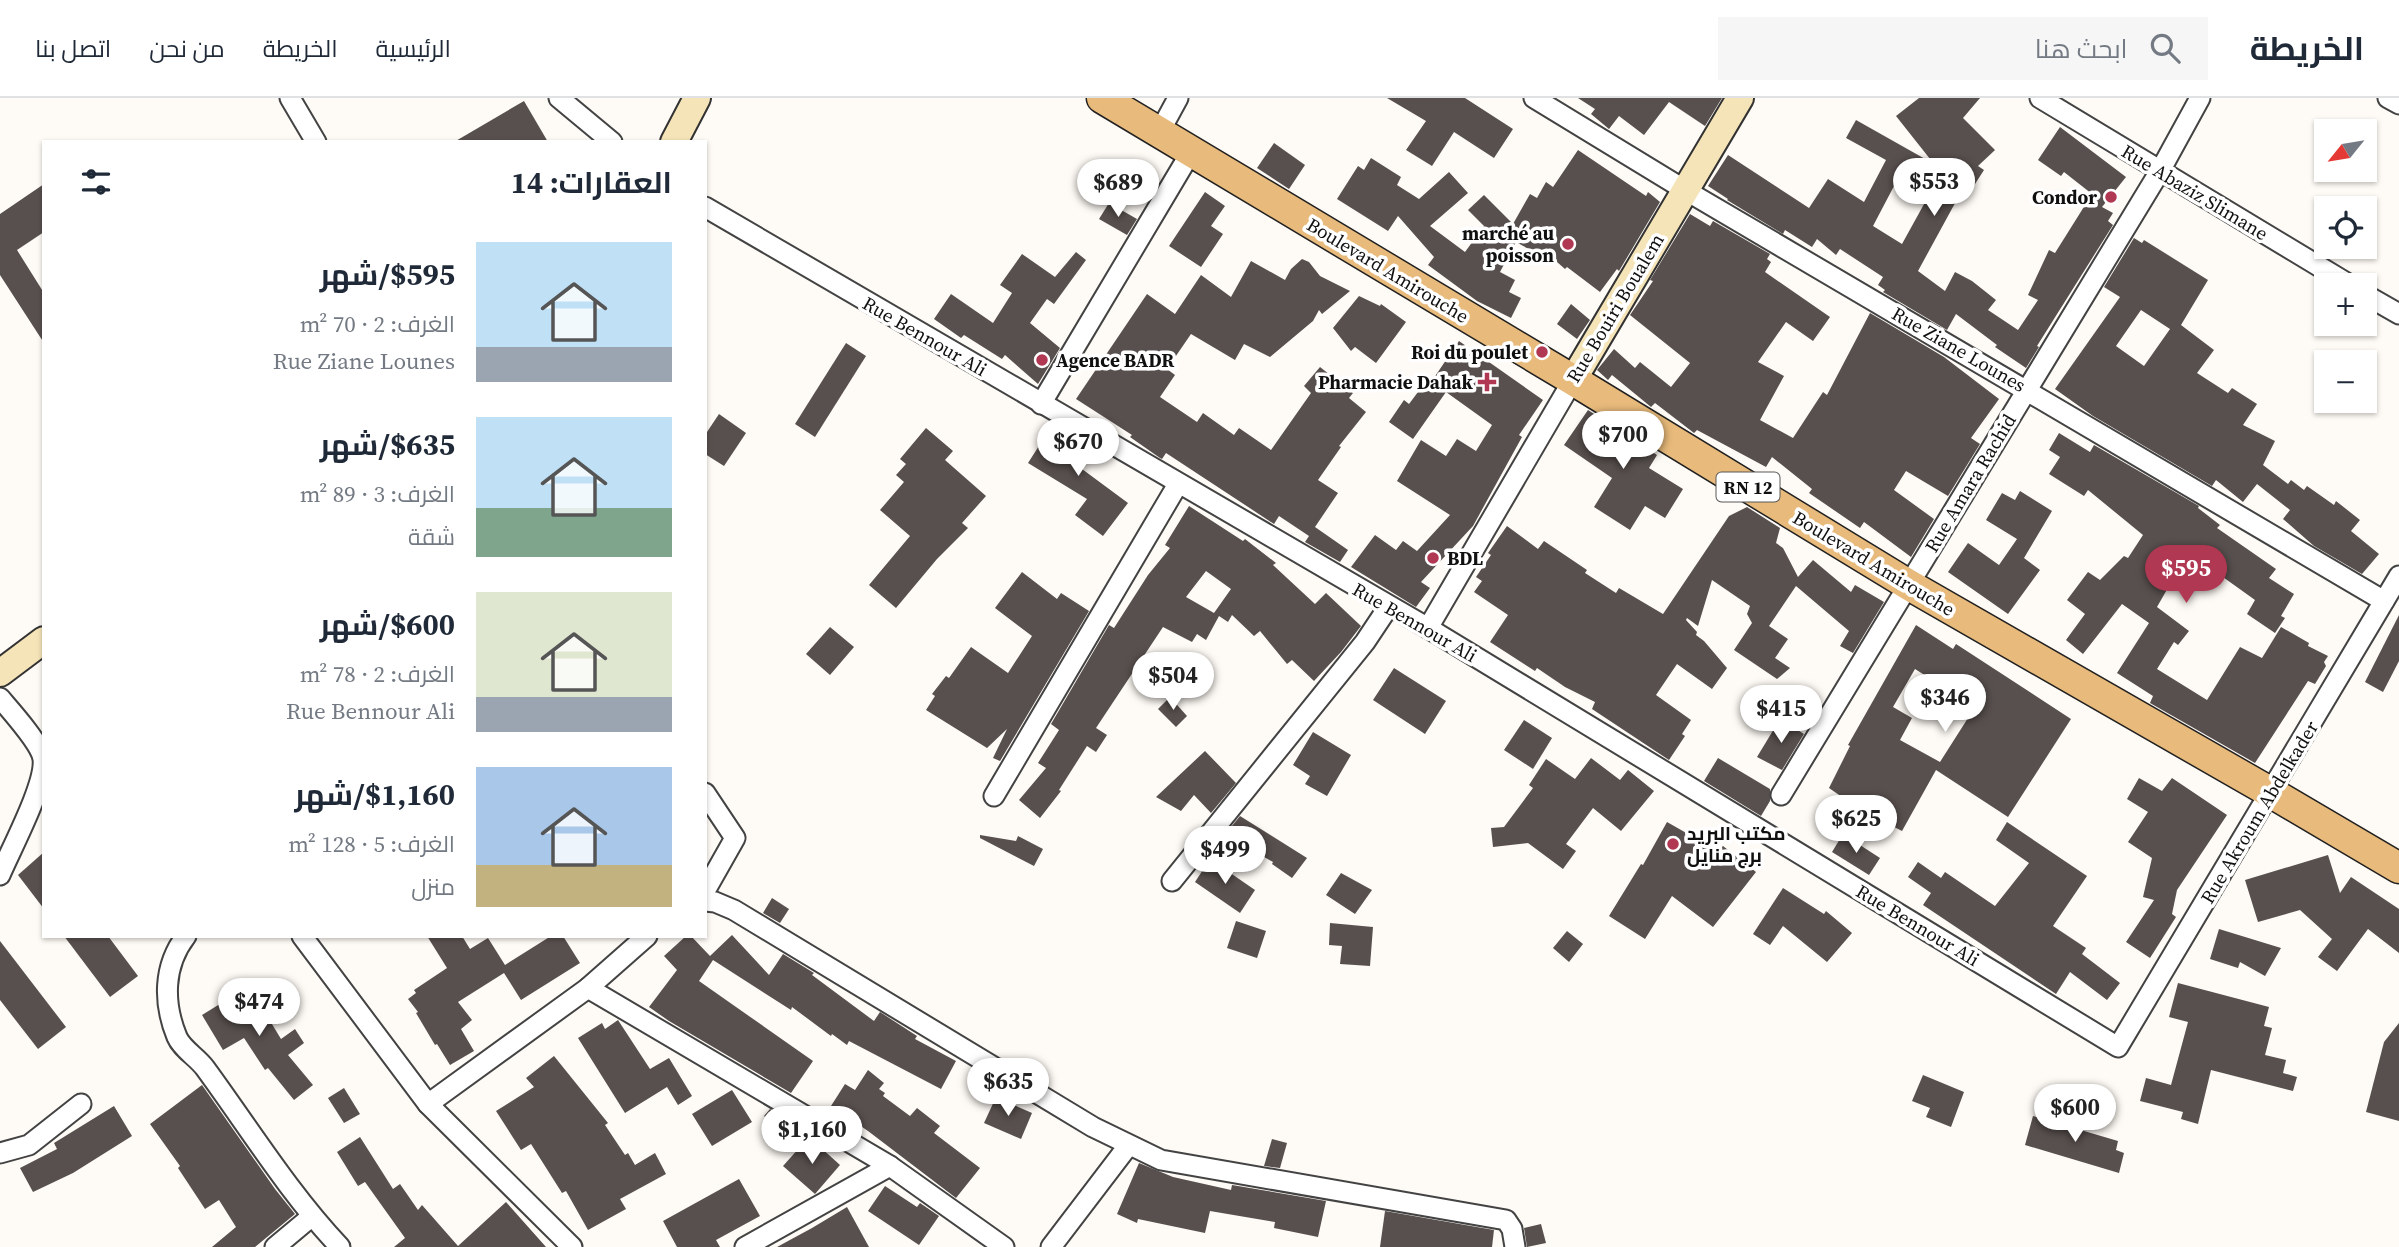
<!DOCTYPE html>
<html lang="ar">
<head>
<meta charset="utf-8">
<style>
	:root { --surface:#fff; --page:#f6f6f7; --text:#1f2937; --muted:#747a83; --line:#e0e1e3; --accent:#b03853 }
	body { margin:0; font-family:"Source Serif 4",Cairo,serif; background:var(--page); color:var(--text); direction:rtl; height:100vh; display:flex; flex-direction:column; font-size:26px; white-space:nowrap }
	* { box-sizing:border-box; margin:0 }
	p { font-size:23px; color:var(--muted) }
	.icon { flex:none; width:38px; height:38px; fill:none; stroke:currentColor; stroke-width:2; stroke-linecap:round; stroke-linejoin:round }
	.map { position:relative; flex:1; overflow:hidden; direction:ltr }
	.drawer { position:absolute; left:42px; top:42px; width:665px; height:798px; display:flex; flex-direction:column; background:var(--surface); border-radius:0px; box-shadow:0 2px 5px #0004; direction:rtl }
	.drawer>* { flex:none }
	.needle { width:46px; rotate:240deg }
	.fabs { position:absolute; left:2314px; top:21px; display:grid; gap:14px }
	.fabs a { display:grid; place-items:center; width:63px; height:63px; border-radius:0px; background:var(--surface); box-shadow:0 2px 5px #0004; font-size:35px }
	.price { position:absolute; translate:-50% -60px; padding:0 16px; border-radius:24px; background:#fff; color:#222; font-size:23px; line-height:46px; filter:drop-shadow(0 2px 4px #0008) }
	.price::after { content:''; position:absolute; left:50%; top:42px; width:21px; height:16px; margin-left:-10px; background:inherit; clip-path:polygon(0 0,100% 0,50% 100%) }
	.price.selected { background:var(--accent); color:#fff }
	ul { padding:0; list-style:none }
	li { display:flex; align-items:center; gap:21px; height:175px; padding:0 35px }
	li span { display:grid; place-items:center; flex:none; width:196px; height:140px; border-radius:0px; color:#555 }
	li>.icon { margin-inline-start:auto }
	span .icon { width:84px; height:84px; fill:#fffc; stroke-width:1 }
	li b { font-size:30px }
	h2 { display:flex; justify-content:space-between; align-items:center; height:84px; padding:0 35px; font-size:30px }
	header { display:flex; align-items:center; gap:42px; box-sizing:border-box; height:98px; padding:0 35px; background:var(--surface); border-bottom:2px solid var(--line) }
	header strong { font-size:33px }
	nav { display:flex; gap:38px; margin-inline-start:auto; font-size:24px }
	.search { width:490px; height:63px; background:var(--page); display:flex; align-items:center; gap:18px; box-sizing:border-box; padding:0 24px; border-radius:0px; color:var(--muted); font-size:26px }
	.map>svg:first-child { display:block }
	.building { fill:#58504e; fill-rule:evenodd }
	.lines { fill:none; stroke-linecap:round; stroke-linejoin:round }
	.street-casing { stroke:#434343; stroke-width:23 }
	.secondary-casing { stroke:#323232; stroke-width:30 }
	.primary-casing { stroke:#212121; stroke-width:33 }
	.street { stroke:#fff; stroke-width:19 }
	.secondary { stroke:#f5e4b8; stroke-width:26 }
	.primary { stroke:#e8ba7b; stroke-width:30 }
	.poi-dot { fill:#b03853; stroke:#fff; stroke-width:2.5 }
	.labels { text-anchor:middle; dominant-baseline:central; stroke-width:7; stroke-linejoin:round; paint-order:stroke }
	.shield { fill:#fff; stroke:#585858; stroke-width:2 }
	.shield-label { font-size:18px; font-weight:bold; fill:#101010 }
	.street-label { font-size:19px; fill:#101010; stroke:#fff }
	.poi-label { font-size:19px; font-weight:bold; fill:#101010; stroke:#fff; text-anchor:end }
</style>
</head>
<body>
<header>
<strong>الخريطة</strong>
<div class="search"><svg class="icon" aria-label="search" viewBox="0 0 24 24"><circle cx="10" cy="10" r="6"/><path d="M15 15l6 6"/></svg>ابحث هنا</div>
<nav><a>الرئيسية</a><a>الخريطة</a><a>من نحن</a><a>اتصل بنا</a></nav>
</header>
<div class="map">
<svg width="2399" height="1149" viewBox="0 0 2399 1149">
	<rect width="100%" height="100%" fill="#fefaf5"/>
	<g class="building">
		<path d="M1387,0H1465L1513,31L1494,60L1454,34L1432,68L1406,52L1426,23Z"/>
		<path d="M1578,0H1722L1705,28L1669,4L1644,37L1619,18L1609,31L1591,16L1595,11Z"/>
		<path d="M1919,0H1980L1963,20L1995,52L1978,68L1984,72L1966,100L1960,96L1918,173L1945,193L1955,174L1972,183L1996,202L1988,212L2018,232L2038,202L2028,197L2049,152L2055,155L2092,96L2064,74L2061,78L2038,62L2060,29L2126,79L2102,109L2113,115L2108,123L2113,127L2037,248L2039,249L2026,270L1995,249L1997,247L1956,216L1947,232L1883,194L1885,192L1878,187L1883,179L1840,151L1836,157L1817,141L1812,149L1785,132L1783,136L1727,102L1728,101L1708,88L1728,57L1809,110L1828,81L1864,104L1886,62L1846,40L1856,22L1934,66L1896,18ZM1904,69L1934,88L1902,146L1873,128Z"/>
		<path d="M524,3L548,44H454Z"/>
		<path d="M1274,45L1305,67L1289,91L1257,70Z"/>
		<path d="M1578,52L1646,98L1648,94L1660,104L1619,173L1617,171L1600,194L1567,169L1565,171L1549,157L1547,161L1516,144L1500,174L1515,182L1509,194L1521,200L1511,220L1477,203L1428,167L1434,159L1398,118L1388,133L1337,101L1358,68L1364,72L1371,60L1401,79L1397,87L1419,101L1449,74L1468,95L1430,128L1465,154L1484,128L1468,112L1484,97L1513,126L1530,96L1537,100L1546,84L1553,89Z"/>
		<path d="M44,86V134L17,152L44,195V245L0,177V116Z"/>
		<path d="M1205,94L1225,108L1211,128L1223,136L1201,169L1169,148Z"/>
		<path d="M1109,105L1137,121L1127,137L1099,121Z"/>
		<path d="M1690,116L1710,128L1713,123L1770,156L1767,161L1771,164L1765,174L1830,219L1813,243L1786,224L1758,264L1784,278L1760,322L1793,340L1823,294L1827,297L1870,215L1944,259L1999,301L1971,340L1980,346L1948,398L1906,373L1894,392L1934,421L1911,459L1864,424L1860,430L1809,395L1812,391L1772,359L1766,369L1697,332L1694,335L1655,305L1651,309L1612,277L1608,282L1597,272L1614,251L1635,270L1640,264L1671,289L1690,265L1630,217L1653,183L1650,182Z"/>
		<path d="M2134,140L2142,145L2144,142L2208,182L2181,227L2214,252L2197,275L2228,295L2232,290L2257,306L2243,327L2275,343L2263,367L2288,386L2291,382L2304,392L2307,388L2334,407L2336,403L2360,422L2351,433L2379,456L2362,476L2314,448L2283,421L2290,412L2257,386L2243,404L2216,382L2212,388L2093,318L2055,291L2120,199L2104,189ZM2141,212L2170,231L2144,268L2116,248Z"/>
		<path d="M1076,154L1086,162L1054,206L1047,201L1030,225L1060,250L1038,286L1005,257L1002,261L964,237L961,240L934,221L951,196L993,225L1012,195L1000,187L1022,156L1055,179Z"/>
		<path d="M1302,161L1309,164L1320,178L1350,193L1322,216L1319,212L1313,223L1270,259L1244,246L1235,262L1191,236L1167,271L1175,277L1160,299L1197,324L1203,315L1234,337L1239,330L1271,352L1311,295L1304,288L1320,269L1353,295L1349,300L1366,314L1339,348L1341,349L1318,382L1338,395L1315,429L1348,452L1340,464L1305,444L1309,438L1279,418L1274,426L1166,355L1162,361L1160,360L1130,339L1132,337L1076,301L1147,196L1175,216L1201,177L1231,199L1251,163L1285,182L1291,171Z"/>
		<path d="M1359,198L1380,208L1381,206L1406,224L1376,265L1355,249L1351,253L1333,230Z"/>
		<path d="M1571,206L1590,222L1577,241L1557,226Z"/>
		<path d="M1459,243L1543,302L1519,337L1522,339L1473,428L1421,484L1430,490L1416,509L1351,469L1375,437L1396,452L1403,443L1417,453L1450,417L1397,383L1421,342L1446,358L1457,341L1476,353L1492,327L1446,294L1413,341L1389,324L1404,302L1409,306L1421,290L1425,293Z"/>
		<path d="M846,245L866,258L815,339L795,326Z"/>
		<path d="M1588,312L1657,357L1649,370L1683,391L1665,420L1645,408L1630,432L1594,409L1612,380L1564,347Z"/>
		<path d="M719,316L746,335L724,368L705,356V337Z"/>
		<path d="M1053,326L1094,351L1082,371L1128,405L1103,438L1075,417L1087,401L1028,365Z"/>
		<path d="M926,330L953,353L945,362L986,398L962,425L968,430L937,461L896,510L869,487L910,438L880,412L904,384L896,377L906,366L900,361Z"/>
		<path d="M2059,335L2090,354L2094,347L2199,408L2198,410L2220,427L2217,430L2276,471L2269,480L2294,496L2281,518L2285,520L2275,535L2247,516L2255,502L2195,459L2191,465L2185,460L2157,509L2189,533L2178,547L2174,544L2157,571L2207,602L2240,549L2262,560L2281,529L2309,545L2308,548L2328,558L2324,564L2326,568L2315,586L2308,583L2255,665L2150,605L2153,598L2117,575L2149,525L2122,506L2083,556L2066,542L2085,516L2067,502L2088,474L2100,482L2124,458L2128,460L2143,437L2088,392L2084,398L2049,376L2060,359L2049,352Z"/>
		<path d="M2020,393L2052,413L2024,460L2040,472L2008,516L1948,474L1968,445L1999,467L2017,441L1986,422L2002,395L2015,402Z"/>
		<path d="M1189,408L1243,443L1245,441L1276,465L1273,467L1315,506L1326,495L1361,528L1341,554L1314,583L1292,562L1287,566L1260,533L1254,538L1232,517L1228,524L1219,518L1206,542L1197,536L1192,544L1163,529L1096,630L1107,637L1096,654L1087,648L1059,692L1061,693L1040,720L1019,702L1046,670L1038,665L1059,632L1051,626L1109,527L1114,530L1148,477L1170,450L1165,447ZM1206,473L1231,491L1214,515L1186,499Z"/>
		<path d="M1747,409L1780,430L1776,445L1783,450L1798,479L1813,462L1851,494L1855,487L1884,504L1853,555L1840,548L1849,533L1796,488L1769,528L1788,541L1775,560L1790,570L1777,581L1734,552L1752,525L1747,516L1750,508L1712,482L1698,528L1687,520L1686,522L1697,534L1696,537L1704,543L1727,570L1712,591L1677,566L1656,597L1691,622L1682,636L1685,638L1669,662L1592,611L1595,604L1565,589L1537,570L1535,573L1490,544L1508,517L1474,494L1482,483L1476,479L1491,457L1488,455L1507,428L1538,451L1544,443L1587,472L1585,475L1616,495L1619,490L1663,516L1729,418Z"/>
		<path d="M1022,474L1057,501L1061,495L1089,513L1000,663L993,660L1007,631L987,650L926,612L935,598L932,596L946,578L949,580L971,549L1008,575L1032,538L995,510Z"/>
		<path d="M2399,517V563L2383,594L2365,584Z"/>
		<path d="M1916,527L1953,551L1956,546L2071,621L2008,719L1936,672L1902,733L1840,701L1842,699L1829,690L1850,648L1848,647ZM1915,571L1975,609L1940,664L1900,642L1912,620L1893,609Z"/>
		<path d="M830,529L854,549L830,577L806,556Z"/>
		<path d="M1394,570L1446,603L1425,636L1373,602Z"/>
		<path d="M1170,599L1187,618L1176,629L1158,611Z"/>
		<path d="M1780,621L1804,636L1782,672L1757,659Z"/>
		<path d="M1524,622L1552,640L1533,671L1504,652Z"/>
		<path d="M1313,634L1351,657L1327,698L1305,686L1310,678L1293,667Z"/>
		<path d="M1205,653L1236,685L1211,715L1194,697L1181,713L1156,699Z"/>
		<path d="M1591,660L1620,682L1628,672L1654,693L1621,733L1593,710L1566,746L1576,753L1563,771L1528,745L1493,749L1491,730L1504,729L1533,690L1529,687L1546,661L1575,681Z"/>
		<path d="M1718,660L1770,691V703L1761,718L1704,683Z"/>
		<path d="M2139,680L2162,693L2172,680L2227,717L2177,792L2172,816L2176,819L2150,860L2126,844L2154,802L2143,799L2152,760L2128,744L2148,714L2127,701Z"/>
		<path d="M1240,718L1307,760L1292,780L1272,766L1273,764L1245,748L1227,734Z"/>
		<path d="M1667,724L1718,753L1723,748L1756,774L1713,829L1672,798L1645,841L1609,818L1641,766L1643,767Z"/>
		<path d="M2007,724L2087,778L2053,828L2086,850L2082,856L2120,885L2107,902L2070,874L2056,896L1923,807L1931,795L1908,779L1918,764L1941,780L1945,774L1995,808L2029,765L1996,742Z"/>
		<path d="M1843,736L1880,760L1869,777L1832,754Z"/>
		<path d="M980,737L1016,743L1018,738L1043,751L1034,768L980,740Z"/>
		<path d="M44,754V811L18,777Z"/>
		<path d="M2328,757L2340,795L2351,779L2399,811V855L2368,831L2337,873L2318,859L2332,841L2300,812L2258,824L2245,782Z"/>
		<path d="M1210,761L1255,792L1240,815L1195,784Z"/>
		<path d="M1341,775L1372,792L1355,816L1326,797Z"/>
		<path d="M1783,790L1824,816L1826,813L1852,835L1827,864L1783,828L1770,847L1753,836Z"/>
		<path d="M772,800L789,811L780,825L763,815Z"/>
		<path d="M1236,823L1266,833L1257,860L1227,850Z"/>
		<path d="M1330,825L1373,829L1370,868L1340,866L1342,848L1329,847Z"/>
		<path d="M2219,831L2281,850L2265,878L2240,864L2238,870L2210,861Z"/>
		<path d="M1567,833L1583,846L1569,864L1553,850Z"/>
		<path d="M732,837L769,877L783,856L814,875L812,877L874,923L880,914L917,938L915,941L956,963L941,991L849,943L847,947L832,936L831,938L792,909L791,912L713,862L699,883L813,963L791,995L669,923L649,909L677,872L664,858L686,838H691L710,858Z"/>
		<path d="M64,838H108L138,878L110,899Z"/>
		<path d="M427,838H462L470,851L488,840L505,867L551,838H563L580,865L521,902L504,875L458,904L472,922L461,931L474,953L450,967L437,946L435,947L416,915L418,914L408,901L416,895L414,892L447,870Z"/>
		<path d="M0,843L66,929L38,951L0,902Z"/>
		<path d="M2178,885L2269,909L2264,928L2272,930L2265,957L2286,962L2283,975L2297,979L2293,993L2211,972L2198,1026L2181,1021L2183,1014L2140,1003L2146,980L2171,987L2188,924L2169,919Z"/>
		<path d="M249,888L281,941L295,931L304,945L288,957L313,987L294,1002L268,970L265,972L244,940L223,952L202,917Z"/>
		<path d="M618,922L650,971L669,960L692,998L678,1007L667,989L625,1015L578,940L602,925L605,931Z"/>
		<path d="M2399,925V1023L2366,1014L2384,944Z"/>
		<path d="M554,958L608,1025L605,1027L625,1057L628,1055L635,1067L655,1055L666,1076L620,1101L626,1111L588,1132L566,1093L562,1095L531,1046L521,1052L496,1013L534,989L526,980Z"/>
		<path d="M868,972L884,985L879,991L885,995L883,998L910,1018L917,1010L940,1028L934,1035L980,1070L956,1100L868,1033L831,1008L845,986L855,992Z"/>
		<path d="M1923,977L1964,994L1951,1029L1926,1019L1930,1010L1912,1003Z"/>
		<path d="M202,987L275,1091L295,1116L255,1149H212L236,1129L219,1102L205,1111L178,1070L180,1068L150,1026Z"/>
		<path d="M344,990L360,1016L344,1025L328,1000Z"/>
		<path d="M732,992L752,1024L712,1048L692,1016Z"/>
		<path d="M996,999L1032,1015L1021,1041L984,1025Z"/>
		<path d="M114,1008L132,1038L73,1075L33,1094L20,1070L57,1051L54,1045Z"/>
		<path d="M770,1011L797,1027L788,1038L764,1018Z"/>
		<path d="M2033,1018L2118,1043L2116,1052L2124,1055L2119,1075L2025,1047Z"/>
		<path d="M360,1039L393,1091L400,1086L418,1112L422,1107L458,1148L506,1104L546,1149H394L405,1140L365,1084L358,1088L337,1054Z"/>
		<path d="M809,1039L840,1067L815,1096L783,1068Z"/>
		<path d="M1272,1041L1287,1045L1280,1070L1264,1068Z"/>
		<path d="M1139,1065L1173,1079L1231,1092L1232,1087L1326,1103L1318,1139L1274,1130L1275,1124L1210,1113L1205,1135L1138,1121L1137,1125L1117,1116Z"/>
		<path d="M739,1081L760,1118L716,1142L720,1149H677L663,1123Z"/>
		<path d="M885,1088L917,1109L920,1105L939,1118L919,1147L868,1113Z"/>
		<path d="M847,1109L869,1149H777L812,1130Z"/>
		<path d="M1385,1113L1494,1132L1492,1149H1380Z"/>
		<path d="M1541,1126L1546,1145L1527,1149L1524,1130Z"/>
	</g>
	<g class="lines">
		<g class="street-casing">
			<g id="street">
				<path d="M290,0L316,44"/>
				<path d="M559,0L612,44"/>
				<path d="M1534,0L1685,92L2384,503"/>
				<path d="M2040,0L2350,187"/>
				<path d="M2388,0L2399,6"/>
				<path d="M1159,35L1178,0"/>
				<path d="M705,109L1428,530L2118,949L2399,478"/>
				<path d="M2364,196L2399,216"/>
				<path d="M1041,306L1191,54"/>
				<path d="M1428,530L1573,282"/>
				<path d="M0,600C11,613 41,646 43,661C46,686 11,751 0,777"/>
				<path d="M705,695L735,740L705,793"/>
				<path d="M1781,697L2160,73L2200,0"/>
				<path d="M994,698L1178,386"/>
				<path d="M1172,783L1365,544L1389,508"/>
				<path d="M705,803L715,804L734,812L1093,1029L1161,1062L1506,1122L1512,1131L1515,1149"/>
				<path d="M186,838C163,868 163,905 177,939C182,951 197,959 205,970C249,1030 289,1095 340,1149"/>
				<path d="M302,838L428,1006L572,1149"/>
				<path d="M588,890L890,1068L1004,1149"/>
				<path d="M428,1006L588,890L647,838"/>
				<path d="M0,1055L29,1047L81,1006"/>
				<path d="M275,1149L311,1119"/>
				<path d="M745,1149L890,1068"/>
				<path d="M1051,1149L1128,1048"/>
			</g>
		</g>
		<g class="secondary-casing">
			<g id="secondary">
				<path d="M674,44L697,0"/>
				<path d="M1573,282L1740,0"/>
				<path d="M0,575L44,542"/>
			</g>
		</g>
		<g class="primary-casing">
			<path id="primary" d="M1102,0L1573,282L1909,487L2270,694L2399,770"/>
		</g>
		<use href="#street" class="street"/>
		<use href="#secondary" class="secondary"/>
		<use href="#primary" class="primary"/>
	</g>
	<g class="poi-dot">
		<circle cx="2111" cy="99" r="7"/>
		<circle cx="1568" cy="146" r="7"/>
		<circle cx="1542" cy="254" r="7"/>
		<circle cx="1042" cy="262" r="7"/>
		<path d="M1483.5 273.5h7v7h7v7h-7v7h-7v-7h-7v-7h7z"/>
		<circle cx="1433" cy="460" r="7"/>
		<circle cx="1673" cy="746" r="7"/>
	</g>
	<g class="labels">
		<rect class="shield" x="1716.5" y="374.5" width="63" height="29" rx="5"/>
		<g class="shield-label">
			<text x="1748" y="389">RN 12</text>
		</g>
		<g class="street-label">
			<text transform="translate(2195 94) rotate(31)">Rue Abaziz Slimane</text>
			<text transform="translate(1388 172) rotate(31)">Boulevard Amirouche</text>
			<text transform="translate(1615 210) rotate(-59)">Rue Bouiri Boualem</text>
			<text transform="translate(925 238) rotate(30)">Rue Bennour Ali</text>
			<text transform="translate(1959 251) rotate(30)">Rue Ziane Lounes</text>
			<text transform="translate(1970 385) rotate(-59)">Rue Amara Rachid</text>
			<text transform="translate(1874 465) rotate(31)">Boulevard Amirouche</text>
			<text transform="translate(1415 524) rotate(30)">Rue Bennour Ali</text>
			<text transform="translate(2259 714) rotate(-59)">Rue Akroum Abdelkader</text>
			<text transform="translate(1918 827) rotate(31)">Rue Bennour Ali</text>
		</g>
		<g class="poi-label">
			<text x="2097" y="99">Condor</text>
			<text x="1554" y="135">marché au<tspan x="1554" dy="22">poisson</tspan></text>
			<text x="1528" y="254">Roi du poulet</text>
			<text x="1056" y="262" text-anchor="start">Agence BADR</text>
			<text x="1473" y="284">Pharmacie Dahak</text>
			<text x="1447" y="460" text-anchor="start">BDL</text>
			<text x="1687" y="735" text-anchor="start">مكتب البريد<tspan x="1687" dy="22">برج منايل</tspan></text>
		</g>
	</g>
</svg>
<div class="fabs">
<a><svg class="needle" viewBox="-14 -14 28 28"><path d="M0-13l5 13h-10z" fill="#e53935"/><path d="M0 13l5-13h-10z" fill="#747a83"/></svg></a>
<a><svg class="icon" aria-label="locate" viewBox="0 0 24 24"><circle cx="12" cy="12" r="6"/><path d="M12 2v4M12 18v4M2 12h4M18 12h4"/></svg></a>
<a>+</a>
<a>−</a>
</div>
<b class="price" style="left:1934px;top:120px">$553</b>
<b class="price" style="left:1118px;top:121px">$689</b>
<b class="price" style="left:1623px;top:373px">$700</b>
<b class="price" style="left:1078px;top:380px">$670</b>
<b class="price selected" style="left:2186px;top:507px">$595</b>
<b class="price" style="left:1173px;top:614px">$504</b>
<b class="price" style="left:1945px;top:636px">$346</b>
<b class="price" style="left:1781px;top:647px">$415</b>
<b class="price" style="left:1856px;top:757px">$625</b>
<b class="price" style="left:1225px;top:788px">$499</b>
<b class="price" style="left:259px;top:940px">$474</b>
<b class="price" style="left:1008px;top:1020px">$635</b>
<b class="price" style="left:2075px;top:1046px">$600</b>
<b class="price" style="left:812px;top:1068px">$1,160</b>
<section class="drawer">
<h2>العقارات: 14<svg class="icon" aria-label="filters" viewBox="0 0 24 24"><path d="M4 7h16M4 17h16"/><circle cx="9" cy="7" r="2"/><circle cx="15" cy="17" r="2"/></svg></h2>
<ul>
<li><span style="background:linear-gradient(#bfe0f5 75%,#9aa5b1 0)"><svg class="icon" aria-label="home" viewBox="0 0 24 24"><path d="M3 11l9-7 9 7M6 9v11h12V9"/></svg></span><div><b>$595/شهر</b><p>الغرف: 2 · 70 m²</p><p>Rue Ziane Lounes</p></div></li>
<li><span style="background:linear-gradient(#bfe0f5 65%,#7fa58c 0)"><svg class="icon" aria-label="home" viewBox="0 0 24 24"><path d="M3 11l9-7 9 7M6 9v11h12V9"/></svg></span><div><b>$635/شهر</b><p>الغرف: 3 · 89 m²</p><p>شقة</p></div></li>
<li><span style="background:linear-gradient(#dfe7d0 75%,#9aa5b1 0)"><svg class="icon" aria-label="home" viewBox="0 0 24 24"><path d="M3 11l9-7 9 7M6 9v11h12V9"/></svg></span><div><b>$600/شهر</b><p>الغرف: 2 · 78 m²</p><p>Rue Bennour Ali</p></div></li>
<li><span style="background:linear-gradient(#a9c7e8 70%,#c2b280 0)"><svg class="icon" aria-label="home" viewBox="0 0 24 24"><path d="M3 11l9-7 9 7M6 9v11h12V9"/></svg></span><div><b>$1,160/شهر</b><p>الغرف: 5 · 128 m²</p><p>منزل</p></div></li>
</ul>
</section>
</div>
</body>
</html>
